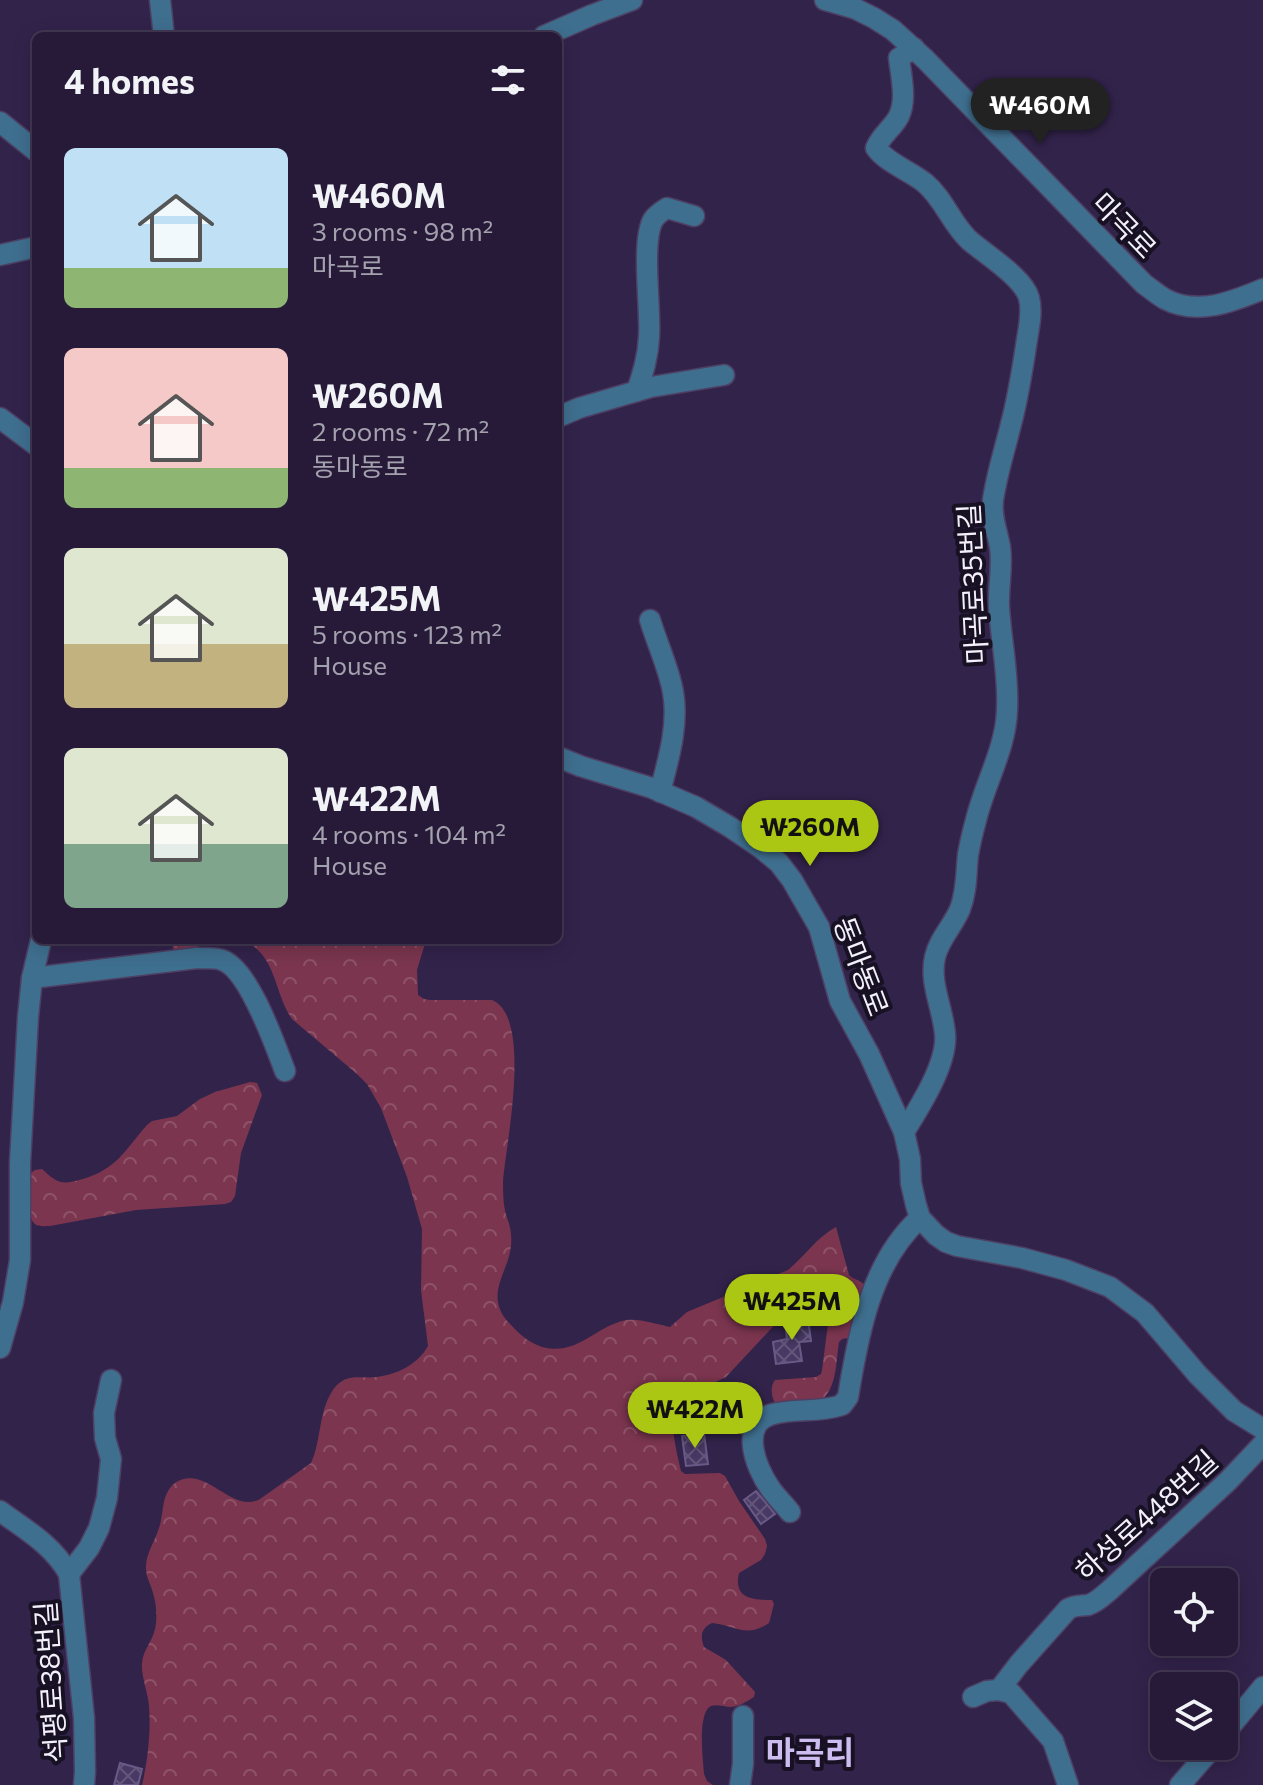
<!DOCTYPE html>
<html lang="en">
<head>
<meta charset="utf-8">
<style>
	:root { --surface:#261a38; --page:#322743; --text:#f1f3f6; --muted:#a4a1ae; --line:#423853; --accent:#abc613 }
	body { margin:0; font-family:Commissioner,"Noto Sans KR",sans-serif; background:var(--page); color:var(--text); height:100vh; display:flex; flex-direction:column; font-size:30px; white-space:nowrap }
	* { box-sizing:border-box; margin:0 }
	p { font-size:26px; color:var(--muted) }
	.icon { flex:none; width:44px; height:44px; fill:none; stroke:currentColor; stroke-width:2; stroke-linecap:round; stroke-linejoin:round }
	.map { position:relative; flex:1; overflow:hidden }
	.details { position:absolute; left:32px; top:32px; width:530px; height:912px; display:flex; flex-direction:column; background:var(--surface); border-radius:12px; box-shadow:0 4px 20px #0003,0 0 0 2px var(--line) }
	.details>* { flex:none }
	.fabs { position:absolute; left:1150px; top:1568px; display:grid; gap:16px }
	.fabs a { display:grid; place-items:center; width:88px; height:88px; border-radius:12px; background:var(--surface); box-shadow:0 4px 20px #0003,0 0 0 2px var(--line); font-size:40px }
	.price { position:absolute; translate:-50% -68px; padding:0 18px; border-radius:28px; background:var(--accent); color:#111; font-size:26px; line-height:52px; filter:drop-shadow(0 2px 4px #0008) }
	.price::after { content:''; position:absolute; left:50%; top:48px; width:24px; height:18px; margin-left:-12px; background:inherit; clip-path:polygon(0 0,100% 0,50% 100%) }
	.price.on { background:#222; color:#fff }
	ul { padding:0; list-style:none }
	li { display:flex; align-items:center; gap:24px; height:200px; padding:0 32px }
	li span { display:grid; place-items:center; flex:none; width:224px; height:160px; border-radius:12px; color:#555 }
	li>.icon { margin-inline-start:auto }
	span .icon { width:96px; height:96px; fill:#fffc; stroke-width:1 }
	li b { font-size:34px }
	h2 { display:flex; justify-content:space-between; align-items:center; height:96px; padding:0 32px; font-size:34px }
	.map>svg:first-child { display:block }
	.forest { fill:url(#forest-crowns) }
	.building { fill:url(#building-cross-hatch); stroke:#685986; stroke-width:2 }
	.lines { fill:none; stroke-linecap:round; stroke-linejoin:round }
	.minor-casing { stroke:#4d4064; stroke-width:23 }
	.minor { stroke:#3f6f8f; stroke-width:20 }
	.labels { text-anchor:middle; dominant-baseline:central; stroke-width:8; stroke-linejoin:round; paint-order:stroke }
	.street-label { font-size:28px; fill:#f3f0fb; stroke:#171123 }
	.quarter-label { font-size:32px; font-weight:bold; fill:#ccbcef; stroke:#171123 }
</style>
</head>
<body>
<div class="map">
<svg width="1263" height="1785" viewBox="0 0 1263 1785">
	<defs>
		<pattern id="forest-crowns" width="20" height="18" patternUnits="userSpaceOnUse" patternTransform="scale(2)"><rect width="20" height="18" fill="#7b354f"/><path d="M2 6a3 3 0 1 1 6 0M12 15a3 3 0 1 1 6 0" fill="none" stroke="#8e5369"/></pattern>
		<pattern id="building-cross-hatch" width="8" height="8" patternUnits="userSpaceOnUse" patternTransform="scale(2)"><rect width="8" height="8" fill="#483964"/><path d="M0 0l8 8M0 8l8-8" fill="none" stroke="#63567b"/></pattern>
	</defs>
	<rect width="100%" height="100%" fill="#32234b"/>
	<g class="forest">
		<path d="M171,940H211L187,952H174Z"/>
		<path d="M242,940H426L417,970L418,995L424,999L430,1000H492C533,1017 506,1144 503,1181C503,1191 503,1201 505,1211C507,1219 511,1227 511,1235C515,1270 478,1293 512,1326C520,1335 530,1343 542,1347C576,1356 593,1329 622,1321C636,1317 655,1324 670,1327L687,1312L788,1270C805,1256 817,1237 836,1227L849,1275C854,1280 862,1280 866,1287L852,1337L842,1339L839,1342C836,1361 837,1389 821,1400L776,1404C771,1398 770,1386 775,1380L816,1377L821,1374L822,1370L829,1316C828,1305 824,1299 813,1295L804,1297L795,1303L726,1377L678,1400C668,1421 676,1449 681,1471L685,1474L720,1473L725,1476L739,1501L765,1539L767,1546L765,1554L761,1560L739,1573C733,1599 753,1600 772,1600L774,1604L769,1623C746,1639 735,1625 712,1623C701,1628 700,1636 704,1647L726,1660L755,1692L754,1697C746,1702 740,1706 731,1707C725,1707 717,1704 711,1706C697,1713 703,1760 704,1774L707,1781L713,1785H142C148,1760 151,1731 149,1706C148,1692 141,1677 142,1663C143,1649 155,1639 156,1623C157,1612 156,1603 153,1593C151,1585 146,1577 146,1569C145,1555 155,1541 159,1528C163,1517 162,1503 167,1493C169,1489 172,1485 175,1483C206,1463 231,1515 260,1499L311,1463C322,1440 318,1407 336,1386C348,1373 362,1379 377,1377C398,1374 417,1365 428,1346L421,1290L422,1229L407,1177L381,1108L367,1084L357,1074L292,1019C273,991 277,954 242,940Z"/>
		<path d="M250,1082L257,1083L262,1095L241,1153L235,1196L231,1202L225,1204L136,1210L50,1226C41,1226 35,1228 31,1218L29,1174L35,1170L42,1169C58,1184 62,1185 83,1179C117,1169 125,1150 147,1125L152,1121L177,1116L200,1099L215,1092Z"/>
	</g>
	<g class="building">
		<path d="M808,1318L811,1341L799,1342L802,1361L776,1364L773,1342L787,1339L785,1321Z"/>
		<path d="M704,1433L708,1464L686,1466L682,1436Z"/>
		<path d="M756,1491L775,1514L761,1524L744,1500Z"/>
		<path d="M120,1763L142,1769L138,1785H114Z"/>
	</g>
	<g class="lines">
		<g class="minor-casing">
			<g id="minor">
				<path d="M160,0L164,36"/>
				<path d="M825,0L856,9L874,18L893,30L925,59L1144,284C1151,289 1158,295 1165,299C1197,316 1232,302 1263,289"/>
				<path d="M544,36L592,15L632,0"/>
				<path d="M0,122L36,151"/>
				<path d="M0,255L36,247"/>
				<path d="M637,391C643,373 648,357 649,337C651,309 641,242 653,220C657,214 662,211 667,208L694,216"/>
				<path d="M558,417L579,408L651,387L724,375"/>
				<path d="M0,418L36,445"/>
				<path d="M650,620C657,643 669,669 673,692C679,725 668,761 660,792"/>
				<path d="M558,757L580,766L652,788L696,807L730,827L761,848L779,863L792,880L819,927L840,1001L869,1054L904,1132L910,1159L911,1183L916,1205L920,1218L936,1235L946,1242L957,1246L1022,1258L1066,1270L1110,1287L1145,1313L1198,1375L1234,1411L1263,1429"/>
				<path d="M32,978L197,958C204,959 215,957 222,960C249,969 275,1045 285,1071"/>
				<path d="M904,1132C919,1108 948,1063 945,1034C943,1008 929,983 935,957C939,939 953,926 960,909C967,891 966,873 968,855C970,843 973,831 976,820C985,783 1006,748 1007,710C1009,675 1001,641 999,607C998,588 1003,566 1000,547C997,530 991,518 993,500C997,473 1005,449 1011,424C1018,398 1022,372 1026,346C1028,331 1033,313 1029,298C1024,278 985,254 969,240C951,223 944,199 925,183C910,171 887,163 876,148C881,135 893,128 899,116C907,99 901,76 899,58L914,48"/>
				<path d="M0,1348L13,1302L20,1260V1163L28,1017L32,978L41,940"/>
				<path d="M0,1511C26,1530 53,1545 69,1574L84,1718L85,1772L84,1785"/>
				<path d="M790,1512C784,1504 776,1497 770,1488C756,1468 738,1423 773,1414C796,1408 819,1413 842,1405L848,1397C858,1335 871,1262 920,1218"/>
				<path d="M69,1574L89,1548L99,1528L107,1498L111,1459L105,1438L104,1413L111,1380"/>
				<path d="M999,1690L1019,1664L1068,1609C1075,1605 1080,1606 1088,1605C1096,1603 1104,1595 1110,1590L1228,1481L1263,1444"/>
				<path d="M973,1697L987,1691L999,1690L1011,1693L1053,1741L1068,1785"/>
				<path d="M1224,1734L1263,1687"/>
				<path d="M740,1785L743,1764V1716"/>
				<path d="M1180,1785L1214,1746"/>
			</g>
		</g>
		<use href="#minor" class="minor"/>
	</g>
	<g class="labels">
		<g class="street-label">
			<text transform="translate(1125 225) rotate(46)">마곡로</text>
			<text transform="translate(972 584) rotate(-93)">마곡로35번길</text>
			<text transform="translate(862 966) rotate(69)">동마동로</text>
			<text transform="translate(1146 1515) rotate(-42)">하성로448번길</text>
			<text transform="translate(50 1682) rotate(-94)">석평로38번길</text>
		</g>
		<g class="quarter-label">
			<text x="810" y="1751">마곡리</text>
		</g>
	</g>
</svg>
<div class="fabs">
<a><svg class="icon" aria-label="locate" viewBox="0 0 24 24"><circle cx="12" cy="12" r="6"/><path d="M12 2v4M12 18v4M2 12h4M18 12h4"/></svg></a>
<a><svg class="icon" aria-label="layers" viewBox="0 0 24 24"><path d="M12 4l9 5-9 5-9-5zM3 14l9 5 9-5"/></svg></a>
</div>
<b class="price on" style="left:1040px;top:146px">₩460M</b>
<b class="price" style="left:810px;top:868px">₩260M</b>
<b class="price" style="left:792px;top:1342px">₩425M</b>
<b class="price" style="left:695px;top:1450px">₩422M</b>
<section class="details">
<h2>4 homes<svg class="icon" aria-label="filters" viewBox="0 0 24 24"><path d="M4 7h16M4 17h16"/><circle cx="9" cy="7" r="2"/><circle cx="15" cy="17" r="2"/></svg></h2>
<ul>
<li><span style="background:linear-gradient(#bfe0f5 75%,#8fb573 0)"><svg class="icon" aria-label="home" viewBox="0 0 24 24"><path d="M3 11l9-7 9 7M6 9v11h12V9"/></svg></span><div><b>₩460M</b><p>3 rooms · 98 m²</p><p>마곡로</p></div></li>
<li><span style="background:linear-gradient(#f6c9c9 75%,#8fb573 0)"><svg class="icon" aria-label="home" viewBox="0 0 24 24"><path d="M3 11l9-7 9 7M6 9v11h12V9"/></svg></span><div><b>₩260M</b><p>2 rooms · 72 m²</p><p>동마동로</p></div></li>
<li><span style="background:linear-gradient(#dfe7d0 60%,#c2b280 0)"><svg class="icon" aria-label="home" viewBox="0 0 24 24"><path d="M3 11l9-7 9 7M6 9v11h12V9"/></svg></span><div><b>₩425M</b><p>5 rooms · 123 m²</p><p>House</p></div></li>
<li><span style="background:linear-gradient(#dfe7d0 60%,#7fa58c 0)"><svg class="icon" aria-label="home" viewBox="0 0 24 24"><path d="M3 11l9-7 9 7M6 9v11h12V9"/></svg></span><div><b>₩422M</b><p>4 rooms · 104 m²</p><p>House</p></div></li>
</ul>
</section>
</div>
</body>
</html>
